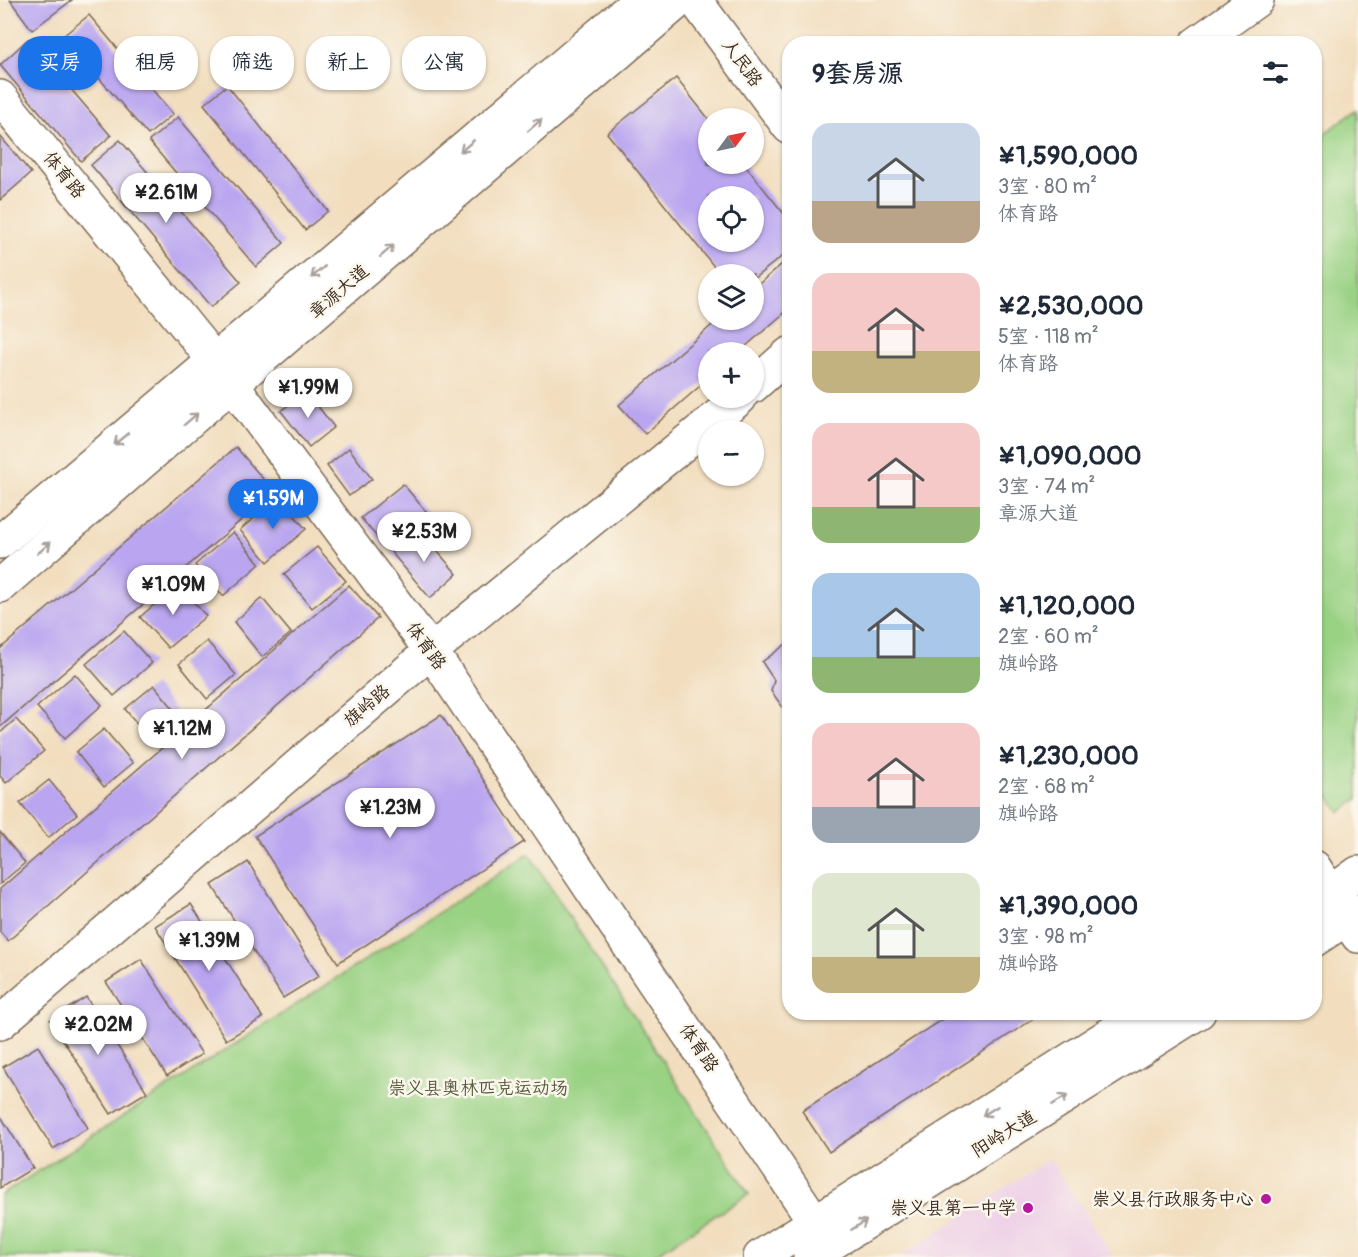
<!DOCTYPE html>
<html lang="zh">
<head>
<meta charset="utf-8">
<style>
	:root { --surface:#fff; --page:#f2f2f3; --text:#1f2937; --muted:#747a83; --accent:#1a73e8 }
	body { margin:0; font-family:Pangolin,"LXGW WenKai TC",sans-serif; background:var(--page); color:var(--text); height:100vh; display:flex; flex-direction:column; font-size:22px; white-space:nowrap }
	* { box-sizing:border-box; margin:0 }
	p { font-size:20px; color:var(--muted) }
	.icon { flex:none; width:33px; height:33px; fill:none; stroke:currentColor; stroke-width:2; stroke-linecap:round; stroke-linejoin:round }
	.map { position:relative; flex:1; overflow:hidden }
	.details { position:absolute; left:782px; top:36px; width:540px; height:984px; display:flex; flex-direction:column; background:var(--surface); border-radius:24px; box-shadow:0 2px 4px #0004 }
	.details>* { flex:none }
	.top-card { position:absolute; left:18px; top:36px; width:570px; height:54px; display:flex; gap:12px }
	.needle { width:39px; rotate:57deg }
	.controls { position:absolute; left:698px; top:108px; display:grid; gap:12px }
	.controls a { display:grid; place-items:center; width:66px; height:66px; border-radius:50%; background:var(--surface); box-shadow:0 2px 4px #0004; font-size:30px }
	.price { position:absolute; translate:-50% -51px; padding:0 14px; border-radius:21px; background:#fff; color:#222; font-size:20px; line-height:39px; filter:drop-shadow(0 2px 3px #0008) }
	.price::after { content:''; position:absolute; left:50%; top:36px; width:18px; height:14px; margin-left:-9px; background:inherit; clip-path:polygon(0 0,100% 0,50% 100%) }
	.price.active { background:var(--accent); color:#fff }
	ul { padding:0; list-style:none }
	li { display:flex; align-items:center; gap:18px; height:150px; padding:0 30px }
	li span { display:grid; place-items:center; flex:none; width:168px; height:120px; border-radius:18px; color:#555 }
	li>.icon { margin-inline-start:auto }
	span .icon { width:72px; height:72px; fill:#fffc; stroke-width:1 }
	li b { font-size:26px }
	h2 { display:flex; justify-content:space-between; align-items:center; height:72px; padding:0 30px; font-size:26px }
	.pill { padding:0 21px; border-radius:24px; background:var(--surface); box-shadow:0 2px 4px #0004; font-size:21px; line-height:54px }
	.pill.active { background:var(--accent); color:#fff }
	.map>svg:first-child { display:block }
	.built { fill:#eed0e7 }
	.green { fill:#9ad284; stroke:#6a7e51; stroke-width:1.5 }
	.building { fill:#baa6f0; fill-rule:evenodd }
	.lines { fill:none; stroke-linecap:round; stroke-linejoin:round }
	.secondary-casing { stroke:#7b6956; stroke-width:36 }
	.primary-casing { stroke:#7b6956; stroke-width:36 }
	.secondary { stroke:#fff; stroke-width:33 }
	.primary { stroke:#fff; stroke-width:33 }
	.oneway { stroke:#a79f9a }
	.poi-dot { fill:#b5179e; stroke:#fbf7ec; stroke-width:2 }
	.labels { text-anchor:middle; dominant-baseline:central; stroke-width:5; stroke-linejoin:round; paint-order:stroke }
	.street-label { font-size:18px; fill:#3b2a1e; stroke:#fbf7ec }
	.park-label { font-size:18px; fill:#585c3d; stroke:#fbf7ec }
	.poi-label { font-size:18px; fill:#3b2a1e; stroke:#fbf7ec; text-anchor:end }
</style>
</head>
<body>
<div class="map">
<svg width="1358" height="1257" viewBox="0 0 1358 1257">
	<rect width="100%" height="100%" fill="#fbf7ec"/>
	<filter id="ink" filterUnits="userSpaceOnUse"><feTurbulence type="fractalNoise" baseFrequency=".0167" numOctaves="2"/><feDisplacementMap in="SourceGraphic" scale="12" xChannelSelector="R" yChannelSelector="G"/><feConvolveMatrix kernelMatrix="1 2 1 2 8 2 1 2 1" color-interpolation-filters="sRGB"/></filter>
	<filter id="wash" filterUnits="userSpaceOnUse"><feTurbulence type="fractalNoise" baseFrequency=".008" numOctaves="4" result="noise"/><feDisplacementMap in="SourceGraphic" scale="24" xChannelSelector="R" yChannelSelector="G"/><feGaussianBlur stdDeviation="1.35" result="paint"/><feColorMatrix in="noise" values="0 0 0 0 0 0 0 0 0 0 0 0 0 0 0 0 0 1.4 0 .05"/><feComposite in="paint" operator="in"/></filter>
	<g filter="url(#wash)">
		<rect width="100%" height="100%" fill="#f2debf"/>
		<path class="built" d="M1050,1158L1113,1257H900Z"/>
		<g class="green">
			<path d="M1358,109V799L1340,812L1314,776V141Z"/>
			<path d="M529,854L749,1194L651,1257H0V1196Z"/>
		</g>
		<g id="blocks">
			<g class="building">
				<path d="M10,0H72L32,30Z"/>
				<path d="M89,15L173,114L148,135L63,36Z"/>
				<path d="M28,39L111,136L81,161L0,65Z"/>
				<path d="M676,78L708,118V164H744L789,220V251L753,279V274H720L607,133ZM708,196H753V242H708Z"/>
				<path d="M227,85L328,211L305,230L204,104Z"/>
				<path d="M178,117L284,243L256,267L149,141Z"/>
				<path d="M0,136L31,173L0,200Z"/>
				<path d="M120,140L241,282L211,307L91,165Z"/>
				<path d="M789,258V309L739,352H708V379L645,434L619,405L718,320H753V289Z"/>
				<path d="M306,391L334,427L309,447L281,411Z"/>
				<path d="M236,447L274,492L0,727V649Z"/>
				<path d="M349,448L372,479L349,496L327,466Z"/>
				<path d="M403,484L428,514L386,548L361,518Z"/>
				<path d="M278,497L306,529L268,562L240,530Z"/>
				<path d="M418,529L457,574L430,598L391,552Z"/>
				<path d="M233,532L260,564L223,596L195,565Z"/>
				<path d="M317,547L346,581L312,608L284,574Z"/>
				<path d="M178,584L206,616L168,648L140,617Z"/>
				<path d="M349,585L378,618L8,941L0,932V889Z"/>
				<path d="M262,598L291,633L262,657L234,622Z"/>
				<path d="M124,631L152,663L114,696L86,664Z"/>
				<path d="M207,641L236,675L207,699L179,664Z"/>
				<path d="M789,642V716L771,691L774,680L762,662Z"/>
				<path d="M75,674L102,705L65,738L37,707Z"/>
				<path d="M154,685L182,719L153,743L125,709Z"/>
				<path d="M441,715L524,842L338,963L255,836Z"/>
				<path d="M16,719L44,751L6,783L0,776V733Z"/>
				<path d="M104,729L133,763L104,787L76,752Z"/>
				<path d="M49,780L77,814L48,838L20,803Z"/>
				<path d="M0,832L25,863L0,884Z"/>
				<path d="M248,862L319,976L283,998L212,885Z"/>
				<path d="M191,904L263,1018L226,1040L155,926Z"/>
				<path d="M141,959L202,1054L167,1076L106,982Z"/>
				<path d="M86,997L147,1092L111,1114L50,1020Z"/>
				<path d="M953,1012H1044L829,1152L802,1111Z"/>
				<path d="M38,1046L88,1128L53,1149L3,1067Z"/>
				<path d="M0,1115L33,1168L0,1188Z"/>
			</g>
		</g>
	</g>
	<g filter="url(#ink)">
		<use href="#blocks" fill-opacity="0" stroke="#7b6956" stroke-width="1.5"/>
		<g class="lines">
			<g class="secondary-casing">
				<g id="secondary">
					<path d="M695,0L789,127"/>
					<path d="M1196,44L1257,0"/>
					<path d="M0,97L214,360L431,651L815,1222"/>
					<path d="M753,386L789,354"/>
					<path d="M1314,867L1358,936"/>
					<path d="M0,1023L431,651L740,398"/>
				</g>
			</g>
			<g class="primary-casing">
				<g id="primary">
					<path d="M0,542L640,0"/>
					<path d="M0,586L232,384L680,0"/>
					<path d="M1314,905L1358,873"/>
					<path d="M1314,940L1358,911"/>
					<path d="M760,1257L1145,1012"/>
					<path d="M810,1257L1199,1012"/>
				</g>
			</g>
			<use href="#secondary" class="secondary"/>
			<use href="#primary" class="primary"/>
		</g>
		<defs><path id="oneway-shaft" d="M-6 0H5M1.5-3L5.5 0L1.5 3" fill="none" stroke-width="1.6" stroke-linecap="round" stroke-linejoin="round" transform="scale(1.5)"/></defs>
		<g class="oneway">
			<use href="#oneway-shaft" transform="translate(535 125) rotate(-41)"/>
			<use href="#oneway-shaft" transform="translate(467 146) rotate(140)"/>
			<use href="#oneway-shaft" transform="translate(387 251) rotate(-41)"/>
			<use href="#oneway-shaft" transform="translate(318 272) rotate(140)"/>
			<use href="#oneway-shaft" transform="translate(191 419) rotate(-41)"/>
			<use href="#oneway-shaft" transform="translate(121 439) rotate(140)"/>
			<use href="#oneway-shaft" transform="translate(44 548) rotate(-41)"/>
			<use href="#oneway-shaft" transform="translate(1060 1100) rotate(-32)"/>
			<use href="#oneway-shaft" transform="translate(990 1111) rotate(148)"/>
			<use href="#oneway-shaft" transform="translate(859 1225) rotate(-32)"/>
		</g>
	</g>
	<g class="poi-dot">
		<circle cx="1266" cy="1199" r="6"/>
		<circle cx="1028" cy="1208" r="6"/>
	</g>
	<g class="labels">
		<g class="street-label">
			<text transform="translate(742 63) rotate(54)">人民路</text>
			<text transform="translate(64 175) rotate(51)">体育路</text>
			<text transform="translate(339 292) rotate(-41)">章源大道</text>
			<text transform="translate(426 646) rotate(54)">体育路</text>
			<text transform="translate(367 706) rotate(-41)">旗岭路</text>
			<text transform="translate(699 1048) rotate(56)">体育路</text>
			<text transform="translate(1004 1134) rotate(-32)">阳岭大道</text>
		</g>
		<g class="park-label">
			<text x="478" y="1088">崇义县奥林匹克运动场</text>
		</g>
		<g class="poi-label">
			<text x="1254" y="1199">崇义县行政服务中心</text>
			<text x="1016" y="1208">崇义县第一中学</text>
		</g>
	</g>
</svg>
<div class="controls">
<a><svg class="needle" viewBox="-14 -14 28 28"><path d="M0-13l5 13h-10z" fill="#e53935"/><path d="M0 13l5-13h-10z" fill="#747a83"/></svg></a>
<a><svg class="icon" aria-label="locate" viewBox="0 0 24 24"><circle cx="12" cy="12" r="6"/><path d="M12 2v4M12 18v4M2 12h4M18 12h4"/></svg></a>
<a><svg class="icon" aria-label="layers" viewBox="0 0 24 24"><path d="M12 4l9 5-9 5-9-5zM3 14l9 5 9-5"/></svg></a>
<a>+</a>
<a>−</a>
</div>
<b class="price" style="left:166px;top:224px">¥2.61M</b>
<b class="price" style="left:308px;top:419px">¥1.99M</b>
<b class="price active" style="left:273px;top:530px">¥1.59M</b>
<b class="price" style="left:424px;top:563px">¥2.53M</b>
<b class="price" style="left:173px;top:616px">¥1.09M</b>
<b class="price" style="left:182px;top:760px">¥1.12M</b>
<b class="price" style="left:390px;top:839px">¥1.23M</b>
<b class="price" style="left:209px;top:972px">¥1.39M</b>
<b class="price" style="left:98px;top:1056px">¥2.02M</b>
<div class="top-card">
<a class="pill active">买房</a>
<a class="pill">租房</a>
<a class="pill">筛选</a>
<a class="pill">新上</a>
<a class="pill">公寓</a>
</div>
<section class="details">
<h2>9套房源<svg class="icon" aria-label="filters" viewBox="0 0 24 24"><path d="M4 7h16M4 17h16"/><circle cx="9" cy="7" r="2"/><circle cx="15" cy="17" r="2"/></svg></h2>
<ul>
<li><span style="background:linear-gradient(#c9d6e8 65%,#b9a48a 0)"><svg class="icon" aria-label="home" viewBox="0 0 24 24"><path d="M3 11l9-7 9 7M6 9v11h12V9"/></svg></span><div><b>¥1,590,000</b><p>3室 · 80 m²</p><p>体育路</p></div></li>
<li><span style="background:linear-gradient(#f6c9c9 65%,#c2b280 0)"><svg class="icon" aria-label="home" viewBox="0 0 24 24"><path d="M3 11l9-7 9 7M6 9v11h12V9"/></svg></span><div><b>¥2,530,000</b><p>5室 · 118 m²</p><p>体育路</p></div></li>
<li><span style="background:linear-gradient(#f6c9c9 70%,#8fb573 0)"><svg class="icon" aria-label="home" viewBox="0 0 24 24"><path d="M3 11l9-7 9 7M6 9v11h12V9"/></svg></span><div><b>¥1,090,000</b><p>3室 · 74 m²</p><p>章源大道</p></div></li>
<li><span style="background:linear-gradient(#a9c7e8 70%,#8fb573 0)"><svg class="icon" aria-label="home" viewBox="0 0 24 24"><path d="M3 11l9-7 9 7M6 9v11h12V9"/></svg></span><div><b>¥1,120,000</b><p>2室 · 60 m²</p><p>旗岭路</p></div></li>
<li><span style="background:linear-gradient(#f6c9c9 70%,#9aa5b1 0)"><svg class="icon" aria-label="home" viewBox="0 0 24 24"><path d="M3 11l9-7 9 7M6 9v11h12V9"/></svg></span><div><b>¥1,230,000</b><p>2室 · 68 m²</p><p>旗岭路</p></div></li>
<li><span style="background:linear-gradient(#dfe7d0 70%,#c2b280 0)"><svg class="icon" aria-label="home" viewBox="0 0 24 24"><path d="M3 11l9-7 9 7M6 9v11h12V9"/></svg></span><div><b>¥1,390,000</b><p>3室 · 98 m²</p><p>旗岭路</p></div></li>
</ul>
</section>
</div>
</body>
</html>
